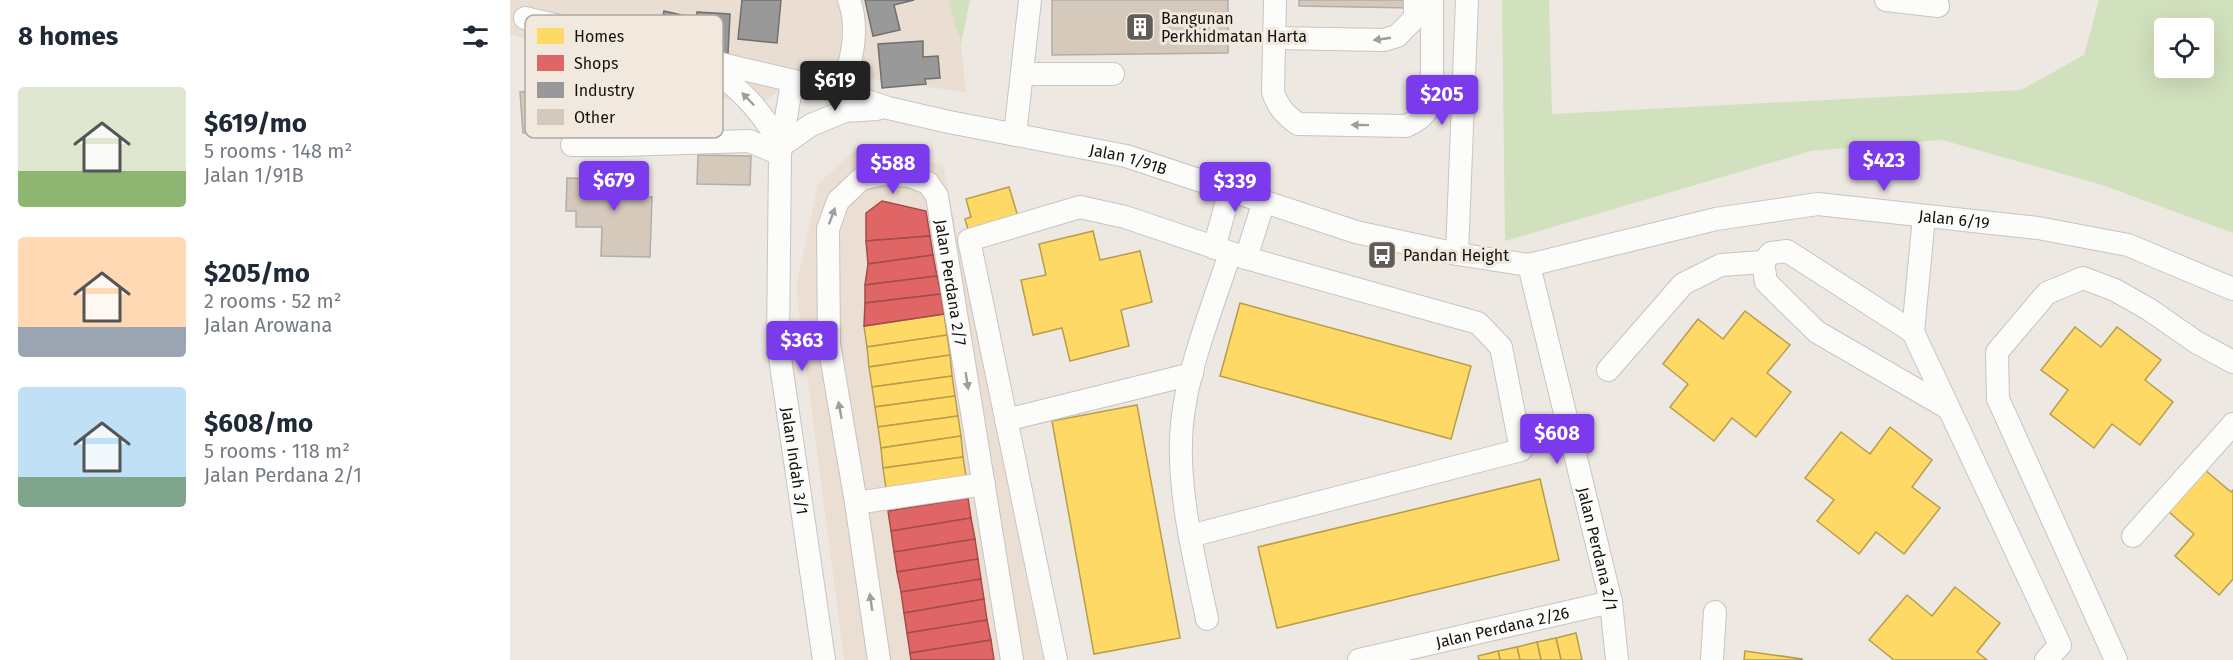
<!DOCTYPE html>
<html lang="en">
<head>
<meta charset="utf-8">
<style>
	:root { --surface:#fff; --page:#f2f2f3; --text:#1f2937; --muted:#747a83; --accent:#7c3aed }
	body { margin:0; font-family:"Fira Sans",sans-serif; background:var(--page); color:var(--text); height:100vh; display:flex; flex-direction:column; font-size:22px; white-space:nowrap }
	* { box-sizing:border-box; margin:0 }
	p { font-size:20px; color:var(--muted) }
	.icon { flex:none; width:33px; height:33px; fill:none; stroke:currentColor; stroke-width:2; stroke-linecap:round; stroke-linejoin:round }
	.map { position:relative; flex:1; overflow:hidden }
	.details { display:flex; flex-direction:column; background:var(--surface); width:510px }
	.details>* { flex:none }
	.buttons { position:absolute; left:1644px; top:18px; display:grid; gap:12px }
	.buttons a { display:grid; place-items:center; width:60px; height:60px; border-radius:6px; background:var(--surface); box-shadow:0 6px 24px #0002; font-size:30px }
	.price { position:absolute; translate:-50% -51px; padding:0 14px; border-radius:6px; background:var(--accent); color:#fff; font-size:20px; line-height:39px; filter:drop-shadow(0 2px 3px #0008) }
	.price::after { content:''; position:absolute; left:50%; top:36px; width:18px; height:14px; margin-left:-9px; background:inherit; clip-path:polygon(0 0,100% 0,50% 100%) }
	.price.current { background:#222; color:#fff }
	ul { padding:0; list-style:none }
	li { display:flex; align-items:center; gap:18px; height:150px; padding:0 18px }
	li span { display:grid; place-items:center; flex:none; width:168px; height:120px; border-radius:6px; color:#555 }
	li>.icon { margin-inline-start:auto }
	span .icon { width:72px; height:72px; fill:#fffc; stroke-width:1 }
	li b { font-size:26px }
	h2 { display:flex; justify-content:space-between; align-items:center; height:72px; padding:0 18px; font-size:26px }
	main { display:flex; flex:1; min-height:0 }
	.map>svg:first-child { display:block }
	.commercial { fill:#ebded2 }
	.industrial { fill:#e9ded1 }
	.green { fill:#d2e1bd; fill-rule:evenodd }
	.homes { fill:#ffd966; stroke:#b89d4b; stroke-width:1.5 }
	.shops { fill:#e06666; stroke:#a34c4b; stroke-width:1.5 }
	.industry { fill:#999; stroke:#71706f; stroke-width:1.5 }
	.building { fill:#d5c9bc; stroke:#b1ada9; stroke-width:1.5 }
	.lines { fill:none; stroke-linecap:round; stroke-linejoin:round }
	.minor-casing { stroke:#c8c4c0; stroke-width:24 }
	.minor { stroke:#fcfcfb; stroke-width:22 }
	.oneway { fill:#9f9e9c }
	.labels { text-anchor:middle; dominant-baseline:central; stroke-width:6; stroke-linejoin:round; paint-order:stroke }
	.poi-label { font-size:16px; fill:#14110d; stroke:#f1e9de; text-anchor:start }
	.street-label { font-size:16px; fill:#14110d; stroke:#f1e9de }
	.key { fill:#f1e9de; stroke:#afa89f; stroke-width:1.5 }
	.key-label { font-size:16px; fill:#14110d }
</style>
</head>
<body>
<main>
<section class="details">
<h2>8 homes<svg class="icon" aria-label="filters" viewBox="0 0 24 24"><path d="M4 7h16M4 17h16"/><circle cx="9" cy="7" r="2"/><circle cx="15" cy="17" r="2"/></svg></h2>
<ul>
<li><span style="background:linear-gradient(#dfe7d0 70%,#8fb573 0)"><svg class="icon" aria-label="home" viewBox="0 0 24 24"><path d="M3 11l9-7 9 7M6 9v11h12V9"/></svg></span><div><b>$619/mo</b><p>5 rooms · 148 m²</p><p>Jalan 1/91B</p></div></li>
<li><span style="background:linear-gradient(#ffd9b3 75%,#9aa5b1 0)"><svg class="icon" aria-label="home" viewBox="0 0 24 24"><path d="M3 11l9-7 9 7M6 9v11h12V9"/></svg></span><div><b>$205/mo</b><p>2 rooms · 52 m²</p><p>Jalan Arowana</p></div></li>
<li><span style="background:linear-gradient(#bfe0f5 75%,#7fa58c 0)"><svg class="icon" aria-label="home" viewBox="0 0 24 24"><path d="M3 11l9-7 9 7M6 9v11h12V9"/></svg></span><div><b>$608/mo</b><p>5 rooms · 118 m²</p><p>Jalan Perdana 2/1</p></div></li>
</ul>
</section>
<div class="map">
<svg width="1723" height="660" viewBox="0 0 1723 660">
	<rect width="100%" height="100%" fill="#ede8e2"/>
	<path class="commercial" d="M350,145L433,165L533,660H334L286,288L308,184Z"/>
	<path class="industrial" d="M0,0H438L451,44L456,92L329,75L279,82L247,108L0,34Z"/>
	<g class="green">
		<path d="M438,0H460L451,44Z"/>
		<path d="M992,0H1039L1042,114L1511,90L1574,55L1589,0H1723V233L1592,185L1432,140L1301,151L995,241ZM1654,28H1694V68H1654Z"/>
	</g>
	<g class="homes">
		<path d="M499,187L509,220L459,233L455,219L461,217L456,199Z"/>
		<path d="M583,231L590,260L630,251L642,302L611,310L619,346L560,361L552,328L523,335L511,280L536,275L529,244Z"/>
		<path d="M730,303L961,366L941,439L710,376Z"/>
		<path d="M1235,311L1280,345L1257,373L1281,392L1246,437L1222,418L1204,441L1160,407L1178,384L1153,364L1188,319L1213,339Z"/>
		<path d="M434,314L437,335L357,347L354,326Z"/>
		<path d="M1565,327L1591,347L1607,327L1651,360L1635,380L1663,402L1630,445L1602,424L1584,448L1540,414L1558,390L1531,370Z"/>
		<path d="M437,335L440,355L359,367L357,347Z"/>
		<path d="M440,355L442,376L362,387L359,367Z"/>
		<path d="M442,376L445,396L365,407L362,387Z"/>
		<path d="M445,396L448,416L368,427L365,407Z"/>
		<path d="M627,405L670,638L584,654L542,421Z"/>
		<path d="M448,416L451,436L371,448L368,427Z"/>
		<path d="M1380,427L1422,460L1402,487L1430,508L1394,554L1366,532L1349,554L1307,521L1324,500L1295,478L1331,432L1360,454Z"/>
		<path d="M451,436L453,457L373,468L371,448Z"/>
		<path d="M453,457L456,476L376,488L373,468Z"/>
		<path d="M1695,470L1721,492L1723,490V579L1709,595L1665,556L1684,534L1659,512Z"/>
		<path d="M1030,479L1049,560L767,628L748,547Z"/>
		<path d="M1445,587L1490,623L1467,652L1477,660H1384L1359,640L1397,595L1422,616Z"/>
		<path d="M1066,633L1072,660H1051L1046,638Z"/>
		<path d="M1046,638L1051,660H1031L1027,642Z"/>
		<path d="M1027,642L1031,660H1010L1007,647Z"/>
		<path d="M1007,647L1010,660H990L988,651Z"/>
		<path d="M988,651L990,660H969L968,656Z"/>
		<path d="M1235,651L1292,659V660H1234Z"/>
	</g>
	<g class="shops">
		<path d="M372,201L416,211L420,236L356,241V213Z"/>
		<path d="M420,236L423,255L358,264L356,241Z"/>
		<path d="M423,255L427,276L355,285L358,264Z"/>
		<path d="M427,276L431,294L355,303V285Z"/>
		<path d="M431,294L434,314L354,326L355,303Z"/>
		<path d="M458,498L461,518L381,531L378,511Z"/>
		<path d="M461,518L465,539L384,552L381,531Z"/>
		<path d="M465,539L468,559L387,572L384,552Z"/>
		<path d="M468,559L471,579L391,592L387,572Z"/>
		<path d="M471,579L474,599L394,613L391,592Z"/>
		<path d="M474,599L477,620L397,633L394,613Z"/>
		<path d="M477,620L481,640L400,653L397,633Z"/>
		<path d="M481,640L484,660H401L400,653Z"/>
	</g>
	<g class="industry">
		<path d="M232,0H271L267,43L228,39Z"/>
		<path d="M355,0H404L384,5L390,30L363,36Z"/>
		<path d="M154,11L185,18L179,44L148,38Z"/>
		<path d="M187,12L220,14L218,54L184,52Z"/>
		<path d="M413,41V57L428,56L430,78L415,79L416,84L372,88L368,44Z"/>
	</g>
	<g class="building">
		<path d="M542,0H718V53L542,55Z"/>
		<path d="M789,0H902V8L789,6Z"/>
		<path d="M37,90L39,131L13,133L10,92Z"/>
		<path d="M116,114H170V132L116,145Z"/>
		<path d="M188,155L241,156L240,185L187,184Z"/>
		<path d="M94,172L132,173L131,197H142L140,257L91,256L92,227H66V211H56L57,178L93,179Z"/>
	</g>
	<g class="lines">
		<g class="minor-casing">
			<g id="minor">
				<path d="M765,0L763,92C768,107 775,115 788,124L896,126C909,120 915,115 922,102V0"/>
				<path d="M1376,0L1428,6"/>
				<path id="s1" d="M15,18L331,92L378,108L439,122L616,156L846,232L947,254L1019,265L1206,219L1308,204L1528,228L1618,245L1723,289"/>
				<path d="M764,38L874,40L887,36L905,18V0"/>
				<path d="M198,66C231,89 252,111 271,146L301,125L335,111L367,109"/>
				<path d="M512,74H603"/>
				<path id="s2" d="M282,82L270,154L268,344L314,660"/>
				<path d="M331,92C341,63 350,30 339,0"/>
				<path d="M505,135L520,0"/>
				<path d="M62,145H112L239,141L270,154"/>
				<path d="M1414,217L1403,332L1550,645L1536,660"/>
				<path d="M704,248L720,190"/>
				<path d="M947,254L957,0"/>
				<path d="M736,258L754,201"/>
				<path d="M1253,262L1256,282L1307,332L1438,408"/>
				<path id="s3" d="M1019,265L1101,602L1107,660"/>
				<path d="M1098,370L1173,284L1211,265L1253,262L1261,253L1277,251L1403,332"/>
				<path d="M496,420L682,374"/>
				<path d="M346,503L474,484"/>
				<path d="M1623,536L1723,424"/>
				<path d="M697,619C684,557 666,487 672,424C677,369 703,306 720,253"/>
				<path id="s4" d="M369,660L346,503L319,344L318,229L328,201L351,179L373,174L400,176L418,183L427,196L502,660"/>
				<path d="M546,660L459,240L570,207L615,217L736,258L968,323L991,347L1011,450L680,536"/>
				<path id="s5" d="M849,660L1101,602"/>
				<path d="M1202,660L1205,612"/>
				<path d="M1606,660L1488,399L1487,352L1537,293L1573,278L1605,290L1640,310L1686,342L1723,362"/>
			</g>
		</g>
		<use href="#minor" class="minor"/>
	</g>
	<defs><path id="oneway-solid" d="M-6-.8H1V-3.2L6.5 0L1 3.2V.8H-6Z" transform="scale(1.5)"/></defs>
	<g class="oneway">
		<use href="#oneway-solid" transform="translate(872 39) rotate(172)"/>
		<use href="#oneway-solid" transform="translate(238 99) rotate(-134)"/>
		<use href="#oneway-solid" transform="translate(850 125) rotate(-179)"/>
		<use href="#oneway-solid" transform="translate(322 216) rotate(-70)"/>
		<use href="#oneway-solid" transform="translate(457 381) rotate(81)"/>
		<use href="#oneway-solid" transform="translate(330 410) rotate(-100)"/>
		<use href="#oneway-solid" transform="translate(361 602) rotate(-98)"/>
	</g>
	<defs>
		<g id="building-square" transform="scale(1.5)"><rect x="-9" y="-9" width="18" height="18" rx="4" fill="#605c58" stroke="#f1e9de"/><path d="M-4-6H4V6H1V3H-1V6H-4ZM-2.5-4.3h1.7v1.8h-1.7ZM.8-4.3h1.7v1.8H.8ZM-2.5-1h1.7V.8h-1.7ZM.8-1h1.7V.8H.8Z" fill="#fff"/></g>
		<g id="bus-square" transform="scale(1.5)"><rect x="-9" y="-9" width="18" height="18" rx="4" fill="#605c58" stroke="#f1e9de"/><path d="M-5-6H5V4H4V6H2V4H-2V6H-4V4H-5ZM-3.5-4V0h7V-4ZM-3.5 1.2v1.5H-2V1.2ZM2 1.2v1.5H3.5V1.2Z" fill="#fff"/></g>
	</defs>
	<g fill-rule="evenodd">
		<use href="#building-square" x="630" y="27"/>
		<use href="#bus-square" x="872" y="255"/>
	</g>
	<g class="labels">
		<g class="poi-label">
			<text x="651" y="18">Bangunan<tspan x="651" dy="18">Perkhidmatan Harta</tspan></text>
			<text x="893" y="255">Pandan Height</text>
		</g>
		<g class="street-label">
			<text stroke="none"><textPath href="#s1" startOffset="620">Jalan 1/91B</textPath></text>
			<text stroke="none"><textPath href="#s1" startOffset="1468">Jalan 6/19</textPath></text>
			<text stroke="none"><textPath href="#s4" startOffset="669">Jalan Perdana 2/7</textPath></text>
			<text stroke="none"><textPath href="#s2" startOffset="381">Jalan Indah 3/1</textPath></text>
			<text stroke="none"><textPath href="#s3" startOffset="292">Jalan Perdana 2/1</textPath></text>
			<text stroke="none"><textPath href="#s5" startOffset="147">Jalan Perdana 2/26</textPath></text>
		</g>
	</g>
	<rect x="15" y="15" width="198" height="123" rx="9" class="key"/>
	<rect x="27" y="28" width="27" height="16" fill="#ffd966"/>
	<rect x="27" y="55" width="27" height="16" fill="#e06666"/>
	<rect x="27" y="82" width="27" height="16" fill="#999"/>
	<rect x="27" y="109" width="27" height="16" fill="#d5c9bc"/>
	<g class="key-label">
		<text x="64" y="42">Homes</text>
		<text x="64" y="69">Shops</text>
		<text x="64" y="96">Industry</text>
		<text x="64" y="123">Other</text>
	</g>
</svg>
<div class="buttons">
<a><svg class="icon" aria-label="locate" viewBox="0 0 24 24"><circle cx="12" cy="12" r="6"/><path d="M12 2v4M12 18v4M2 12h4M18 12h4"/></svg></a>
</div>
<b class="price current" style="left:325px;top:112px">$619</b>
<b class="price" style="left:932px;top:126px">$205</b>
<b class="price" style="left:1374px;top:192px">$423</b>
<b class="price" style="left:383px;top:195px">$588</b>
<b class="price" style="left:104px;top:212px">$679</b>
<b class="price" style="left:725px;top:213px">$339</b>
<b class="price" style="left:292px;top:372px">$363</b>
<b class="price" style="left:1047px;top:465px">$608</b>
</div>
</main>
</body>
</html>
